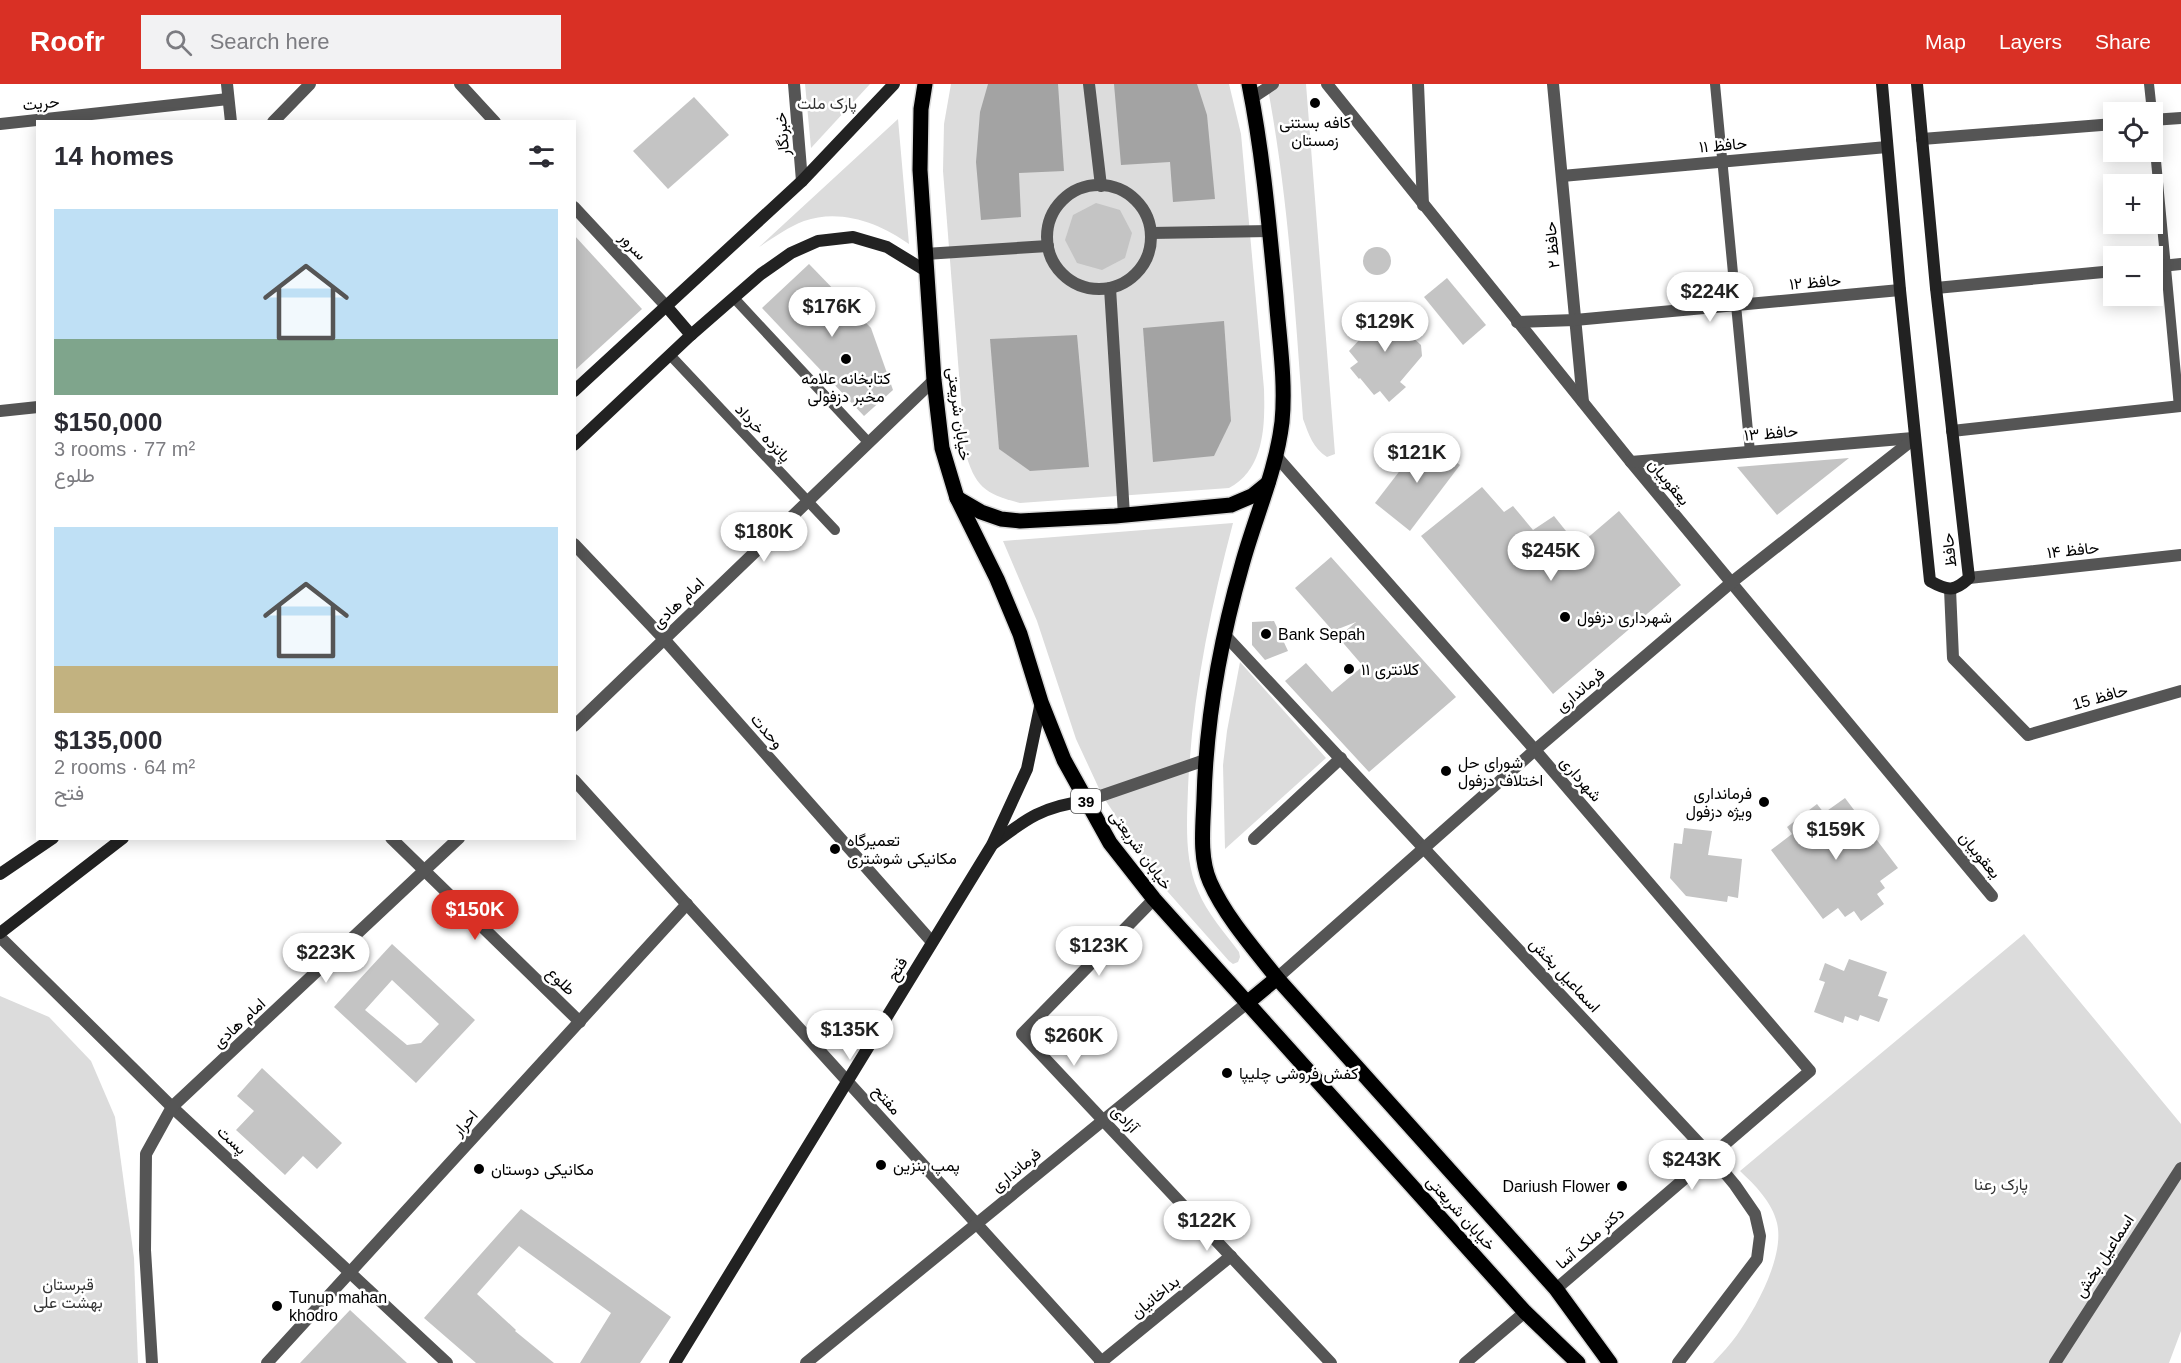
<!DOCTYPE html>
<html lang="en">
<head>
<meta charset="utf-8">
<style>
	:root { --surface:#fff; --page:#f2f2f3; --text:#2b2b33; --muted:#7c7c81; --accent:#d93025 }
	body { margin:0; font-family:Arial,Vazirmatn,sans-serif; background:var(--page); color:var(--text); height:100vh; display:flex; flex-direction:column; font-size:22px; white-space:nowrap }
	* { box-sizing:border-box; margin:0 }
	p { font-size:20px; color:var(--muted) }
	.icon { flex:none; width:33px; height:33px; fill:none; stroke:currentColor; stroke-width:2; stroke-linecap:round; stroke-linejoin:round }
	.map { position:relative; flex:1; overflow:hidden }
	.sheet { position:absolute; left:36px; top:36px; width:540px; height:720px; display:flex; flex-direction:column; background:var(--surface); border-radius:0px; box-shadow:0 3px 15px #0003 }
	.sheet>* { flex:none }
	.buttons { position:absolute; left:2103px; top:18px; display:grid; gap:12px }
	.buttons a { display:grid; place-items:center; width:60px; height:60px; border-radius:0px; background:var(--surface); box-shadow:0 3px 15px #0003; font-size:30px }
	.price { position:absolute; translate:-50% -51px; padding:0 14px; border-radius:21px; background:#fff; color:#222; font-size:20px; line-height:39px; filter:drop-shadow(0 2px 3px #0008) }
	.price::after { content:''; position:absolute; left:50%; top:36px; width:18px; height:14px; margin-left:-9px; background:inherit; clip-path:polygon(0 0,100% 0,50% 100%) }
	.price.active { background:var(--accent); color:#fff }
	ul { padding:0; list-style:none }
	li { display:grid; align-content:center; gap:12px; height:318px; padding:0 18px }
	li span { display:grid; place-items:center; height:186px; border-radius:0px; color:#555 }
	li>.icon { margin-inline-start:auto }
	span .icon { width:108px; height:108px; fill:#fffc; stroke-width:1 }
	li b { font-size:26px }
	h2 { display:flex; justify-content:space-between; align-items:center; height:72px; padding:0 18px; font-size:26px }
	header { display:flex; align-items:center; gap:36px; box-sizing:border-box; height:84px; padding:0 30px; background:var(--accent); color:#fff }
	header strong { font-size:28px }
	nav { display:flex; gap:33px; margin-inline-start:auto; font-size:21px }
	.search { width:420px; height:54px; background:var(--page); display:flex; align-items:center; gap:15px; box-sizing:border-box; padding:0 21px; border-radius:0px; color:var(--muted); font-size:22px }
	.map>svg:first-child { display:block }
	.green { fill:#dcdcdc }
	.water { fill:#a3a3a3 }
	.building { fill:#c4c4c4; fill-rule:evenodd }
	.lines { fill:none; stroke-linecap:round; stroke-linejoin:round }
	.primary-casing { stroke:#dbdbdb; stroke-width:18 }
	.lane { stroke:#555; stroke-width:10 }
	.street { stroke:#555; stroke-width:12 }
	.secondary { stroke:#222; stroke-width:12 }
	.primary { stroke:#000; stroke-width:15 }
	.poi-dot { fill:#000; stroke:#fff; stroke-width:2 }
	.labels { text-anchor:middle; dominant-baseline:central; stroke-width:5; stroke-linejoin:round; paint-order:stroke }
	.shield { fill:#fff; stroke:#4c4c4c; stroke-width:1.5 }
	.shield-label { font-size:15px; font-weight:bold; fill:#000 }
	.street-label { font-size:16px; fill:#000; stroke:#fff }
	.park-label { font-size:16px; fill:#333; stroke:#fff }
	.poi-label { font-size:16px; fill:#000; stroke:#fff; text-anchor:start }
</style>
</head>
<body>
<header>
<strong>Roofr</strong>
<div class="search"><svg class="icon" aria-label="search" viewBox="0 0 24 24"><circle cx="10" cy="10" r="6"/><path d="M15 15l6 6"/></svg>Search here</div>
<nav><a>Map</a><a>Layers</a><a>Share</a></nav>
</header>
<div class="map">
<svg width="2181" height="1279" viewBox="0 0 2181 1279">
	<rect width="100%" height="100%" fill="#fff"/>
	<g class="green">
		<path d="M805,0H870L811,64Z"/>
		<path d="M951,0H1229L1241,50L1264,305C1265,340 1265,385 1229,404L1020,419C985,410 975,403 965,367L943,87L944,40Z"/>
		<path d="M1267,0H1306L1335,370L1327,373C1313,364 1309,351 1303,335C1295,223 1288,110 1267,0Z"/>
		<path d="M898,35L909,160C880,139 840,124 804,137C788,143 773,154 759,163Z"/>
		<path d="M1233,439C1210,526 1192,614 1188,704C1187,738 1184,775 1198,807C1207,829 1225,849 1239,868L1240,873L1238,878L1233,880L1229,877L1160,799L1102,711L1076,655L1037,537L1003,457Z"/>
		<path d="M1240,578L1326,674L1225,765L1223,681L1227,647Z"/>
		<path d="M2024,850L2181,1040V1247L2169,1279H1713C1721,1270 1730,1261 1737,1251C1756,1224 1785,1172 1777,1139C1772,1118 1755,1101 1740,1087Z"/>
		<path d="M0,912L49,933L91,977L115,1033L134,1174L138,1279H0Z"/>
	</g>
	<g class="water">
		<path d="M988,0H1058L1064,87L1019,89L1021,133L981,136L976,78L980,28Z"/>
		<path d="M1114,0H1197L1207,31L1215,115L1173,118L1170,78L1121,81Z"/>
		<path d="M1224,237L1231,337L1214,372L1153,378L1143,244Z"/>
		<path d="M1077,251L1089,383L1030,387L999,365L990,255Z"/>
	</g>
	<g class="building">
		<path d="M694,13L729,51L668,105L633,67Z"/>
		<path d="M1096,119L1120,126L1132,149L1125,174L1102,186L1077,179L1065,156L1073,131Z"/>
		<path d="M574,151L642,225L574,287Z"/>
		<circle cx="1377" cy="177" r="14"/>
		<path d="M809,180L871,244L893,306L864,332L762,224Z"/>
		<path d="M1447,194L1486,241L1463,261L1424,213Z"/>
		<path d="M1392,219L1406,234L1399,241L1421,261L1422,272L1400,298L1406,303L1389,318L1380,307L1374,311L1360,294L1359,295L1350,284L1358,278L1349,267L1360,255L1355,250L1378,226L1382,229Z"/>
		<path d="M1425,354L1460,381L1410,447L1375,419Z"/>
		<path d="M1849,374L1777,431L1737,383Z"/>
		<path d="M1482,403L1504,428L1513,422L1533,446L1554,432L1578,462L1619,427L1681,501L1553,610L1421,452Z"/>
		<path d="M1331,473L1456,613L1369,688L1285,597L1306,579L1332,608L1363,582L1338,553L1356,538L1333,547L1295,504Z"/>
		<path d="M1274,537L1288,567L1265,576L1252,561V538Z"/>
		<path d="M1845,714L1898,784L1880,797L1885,804L1877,810L1884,820L1861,837L1854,827L1845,833L1838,824L1823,835L1771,766L1792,750L1787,743L1817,720L1824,729Z"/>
		<path d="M1684,744L1712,747L1708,771L1742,775L1738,814L1728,812L1727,818L1686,812L1670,794L1674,759L1682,760Z"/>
		<path d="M392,860L475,936L416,999L334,923ZM392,896L439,940L421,959L407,961L365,926Z"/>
		<path d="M1849,875L1887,888L1878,912L1888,915L1879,938L1860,931L1858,937L1845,932L1843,939L1814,928L1825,898L1819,896L1825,879L1844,887Z"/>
		<path d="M262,984L342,1059L317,1085L303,1072L285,1091L236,1046L254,1027L237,1012Z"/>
		<path d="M521,1125L671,1233L640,1279H580L611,1229L519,1162L477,1210L516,1246L515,1247L554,1279H476L424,1234Z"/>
		<path d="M350,1226L407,1279H300Z"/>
	</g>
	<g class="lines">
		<g class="primary-casing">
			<g id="primary">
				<path d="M925,0L921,25L920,86L934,296L942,364L957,414L997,495L1020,550L1041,618L1064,676L1110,759L1154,815L1525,1228L1578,1279"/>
				<path d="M1249,0C1263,70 1269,141 1276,213C1279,254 1286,297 1282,338C1276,388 1255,433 1242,481C1220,558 1206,636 1204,715C1203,742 1199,773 1210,798C1225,832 1254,865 1277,894L1556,1205L1610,1279"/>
				<path d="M957,414L981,428L1001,435L1020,437L1115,432L1231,421L1252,412L1268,399"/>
				<path d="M1247,919L1277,894"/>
			</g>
		</g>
		<g class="lane">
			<path d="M1715,0L1750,368"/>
			<path d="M2149,0L2152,28"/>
			<path d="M2152,34L2179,323"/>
			<path d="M734,214L869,359"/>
			<path d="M670,271L835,446"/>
		</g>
		<g class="street">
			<path d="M227,0L231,38"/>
			<path d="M460,0L495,38"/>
			<path d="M794,0L802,97"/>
			<path d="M1089,0L1101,102"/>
			<path d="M1327,0L1631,378L1992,812"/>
			<path d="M1418,0L1423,121"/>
			<path d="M1553,0L1583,318"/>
			<path d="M1252,14L1273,0"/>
			<path d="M2152,36L2181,34"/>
			<path d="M273,38L310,0"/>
			<path d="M0,40L228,15"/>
			<path d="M1922,55L2114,40"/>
			<path d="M1562,92L1887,63"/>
			<circle cx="1099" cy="153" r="52"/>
			<path d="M574,123L667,223"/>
			<path d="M1151,149L1270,147"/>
			<path d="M925,170L1048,162"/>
			<path d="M2152,183L2181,180"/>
			<path d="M1110,204L1124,431"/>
			<path d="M1936,204L2114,187"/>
			<path d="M1517,238L1575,236L1900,206"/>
			<path d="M0,327L38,323"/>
			<path d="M1952,347L2181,322"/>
			<path d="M1277,373L1535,666L1810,987L1556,1205"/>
			<path d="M1631,378L1913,354"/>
			<path d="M574,460L664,555L932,858"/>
			<path d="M1969,494L2181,471"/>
			<path d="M1950,505L1953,574L2028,651L2181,607"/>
			<path d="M1224,550L1710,1071L1735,1101L1755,1130L1760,1152L1757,1175L1678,1279"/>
			<path d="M574,642L934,296"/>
			<path d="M574,696L1103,1279"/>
			<path d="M1086,717L1205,676"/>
			<path d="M391,754L580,938"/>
			<path d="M1254,755L1341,674"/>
			<path d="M1154,815L1022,950L1331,1279"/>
			<path d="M0,853L172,1023L447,1279"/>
			<path d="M1277,894L1535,666L1732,498L1915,354"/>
			<path d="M152,1279L145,1166L146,1070L172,1023L459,754"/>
			<path d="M267,1279L687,820"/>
			<path d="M806,1279L1247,919"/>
			<path d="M1100,1279L1231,1172"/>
			<path d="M1465,1279L1525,1228"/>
			<path d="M2055,1279L2181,1084"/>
		</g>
		<g class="secondary">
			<path d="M1882,0L1900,206L1930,497C1948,507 1954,508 1969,494L1936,204L1917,0"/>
			<path d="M667,223L691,251"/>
			<path d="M574,307L802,97L894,0"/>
			<path d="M574,361L691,251L761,190L791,169L818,157L853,153L887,163L926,187"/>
			<path d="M993,760C1026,735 1043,722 1086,717"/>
			<path d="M0,790L53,754"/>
			<path d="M0,849L123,754"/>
			<path d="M675,1279L992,761L1027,685L1041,618"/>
		</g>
		<use href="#primary" class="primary"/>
	</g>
	<g class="poi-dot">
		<circle cx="1315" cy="19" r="6"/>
		<circle cx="846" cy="275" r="6"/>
		<circle cx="1565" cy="533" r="6"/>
		<circle cx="1266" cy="550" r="6"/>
		<circle cx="1349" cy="585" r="6"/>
		<circle cx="1446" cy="687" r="6"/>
		<circle cx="1764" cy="718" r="6"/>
		<circle cx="835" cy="765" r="6"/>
		<circle cx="1227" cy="989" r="6"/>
		<circle cx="881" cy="1081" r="6"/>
		<circle cx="479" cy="1085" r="6"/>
		<circle cx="1622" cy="1102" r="6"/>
		<circle cx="277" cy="1222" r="6"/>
	</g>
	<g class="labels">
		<rect class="shield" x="1071" y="705" width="30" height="24" rx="4.5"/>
		<g class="shield-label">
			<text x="1086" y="717">39</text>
		</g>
		<g class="street-label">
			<text transform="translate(41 19) rotate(-6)">حریت</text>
			<text transform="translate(782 50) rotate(-95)">خبرنگار</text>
			<text transform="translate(1723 61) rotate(-5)">حافظ ۱۱</text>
			<text transform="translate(1552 161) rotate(-95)">حافظ ۲</text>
			<text transform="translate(633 162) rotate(47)">سرور</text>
			<text transform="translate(1815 198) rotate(-5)">حافظ ۱۲</text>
			<text transform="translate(959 330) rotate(82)">خیابان شریعتی</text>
			<text transform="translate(763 349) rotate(47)">پانزده خرداد</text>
			<text transform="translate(1771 349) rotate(-5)">حافظ ۱۳</text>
			<text transform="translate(1669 398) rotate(50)">یعقوبیان</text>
			<text transform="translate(1949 466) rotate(-97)">حافظ</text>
			<text transform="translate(2073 466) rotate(-6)">حافظ ۱۴</text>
			<text transform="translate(678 519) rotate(-44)">امام هادی</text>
			<text transform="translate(1580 606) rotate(-40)">فرمانداری</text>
			<text transform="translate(2100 613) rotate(-16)">حافظ 15</text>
			<text transform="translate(767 647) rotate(49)">وحدت</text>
			<text transform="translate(1581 695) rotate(49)">شهرداری</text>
			<text transform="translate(1141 766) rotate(54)">خیابان شریعتی</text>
			<text transform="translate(1980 771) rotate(50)">یعقوبیان</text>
			<text transform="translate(897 885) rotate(-59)">فتح</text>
			<text transform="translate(1565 891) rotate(47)">اسماعیل بخش</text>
			<text transform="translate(561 897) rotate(44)">طلوع</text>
			<text transform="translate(239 939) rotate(-43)">امام هادی</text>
			<text transform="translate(887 1016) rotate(48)">مفتح</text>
			<text transform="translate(1125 1035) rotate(47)">آزادی</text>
			<text transform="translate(465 1039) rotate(-48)">احرار</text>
			<text transform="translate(232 1056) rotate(43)">پست</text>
			<text transform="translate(1016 1086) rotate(-39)">فرمانداری</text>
			<text transform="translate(1461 1129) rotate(48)">خیابان شریعتی</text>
			<text transform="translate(1590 1154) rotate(-41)">دکتر ملک آسا</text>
			<text transform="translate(2104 1172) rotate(-57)">اسماعیل بخش</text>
			<text transform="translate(1155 1213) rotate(-39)">بداخانیان</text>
		</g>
		<g class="park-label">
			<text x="827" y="19">پارک ملت</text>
			<text x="2001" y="1100">پارک رعنا</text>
			<text x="68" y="1200">قبرستان<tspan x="68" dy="18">بهشت علی</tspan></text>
		</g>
		<g class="poi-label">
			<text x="1315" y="38" text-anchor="middle">کافه بستنی<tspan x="1315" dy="18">زمستان</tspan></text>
			<text x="846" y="294" text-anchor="middle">کتابخانه علامه<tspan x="846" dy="18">مخبر دزفولی</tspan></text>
			<text x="1577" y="533">شهرداری دزفول</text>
			<text x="1278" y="550">Bank Sepah</text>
			<text x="1361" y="585">کلانتری ۱۱</text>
			<text x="1458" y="678">شورای حل<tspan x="1458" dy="18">اختلاف دزفول</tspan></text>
			<text x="1752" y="709" text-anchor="end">فرمانداری<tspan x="1752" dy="18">ویژه دزفول</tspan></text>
			<text x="847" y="756">تعمیرگاه<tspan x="847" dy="18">مکانیکی شوشتری</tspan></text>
			<text x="1239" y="989">کفش فروشی چلیپا</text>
			<text x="893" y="1081">پمپ بنزین</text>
			<text x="491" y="1085">مکانیکی دوستان</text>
			<text x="1610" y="1102" text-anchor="end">Dariush Flower</text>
			<text x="289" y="1213">Tunup mahan<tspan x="289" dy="18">khodro</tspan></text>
		</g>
	</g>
</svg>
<div class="buttons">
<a><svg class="icon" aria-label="locate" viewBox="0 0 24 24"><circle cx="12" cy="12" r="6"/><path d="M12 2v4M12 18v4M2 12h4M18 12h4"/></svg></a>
<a>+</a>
<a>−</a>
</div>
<b class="price" style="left:1710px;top:239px">$224K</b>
<b class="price" style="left:832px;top:254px">$176K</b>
<b class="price" style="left:1385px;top:269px">$129K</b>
<b class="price" style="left:1417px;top:400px">$121K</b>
<b class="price" style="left:764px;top:479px">$180K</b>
<b class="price" style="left:1551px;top:498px">$245K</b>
<b class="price" style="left:1836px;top:777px">$159K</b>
<b class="price active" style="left:475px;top:857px">$150K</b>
<b class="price" style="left:1099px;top:893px">$123K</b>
<b class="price" style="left:326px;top:900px">$223K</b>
<b class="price" style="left:850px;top:977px">$135K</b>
<b class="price" style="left:1074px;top:983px">$260K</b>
<b class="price" style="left:1692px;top:1107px">$243K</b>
<b class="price" style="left:1207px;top:1168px">$122K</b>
<section class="sheet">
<h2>14 homes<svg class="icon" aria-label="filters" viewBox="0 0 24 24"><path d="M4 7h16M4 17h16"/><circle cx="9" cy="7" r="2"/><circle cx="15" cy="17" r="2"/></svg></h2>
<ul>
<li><span style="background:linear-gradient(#bfe0f5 70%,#7fa58c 0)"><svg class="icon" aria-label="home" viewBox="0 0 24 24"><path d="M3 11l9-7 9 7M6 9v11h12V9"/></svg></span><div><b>$150,000</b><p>3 rooms · 77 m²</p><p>طلوع</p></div></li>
<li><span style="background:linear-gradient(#bfe0f5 75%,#c2b280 0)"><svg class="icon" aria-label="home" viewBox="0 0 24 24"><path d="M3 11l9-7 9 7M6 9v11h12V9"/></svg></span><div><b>$135,000</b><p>2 rooms · 64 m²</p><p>فتح</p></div></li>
</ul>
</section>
</div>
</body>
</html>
